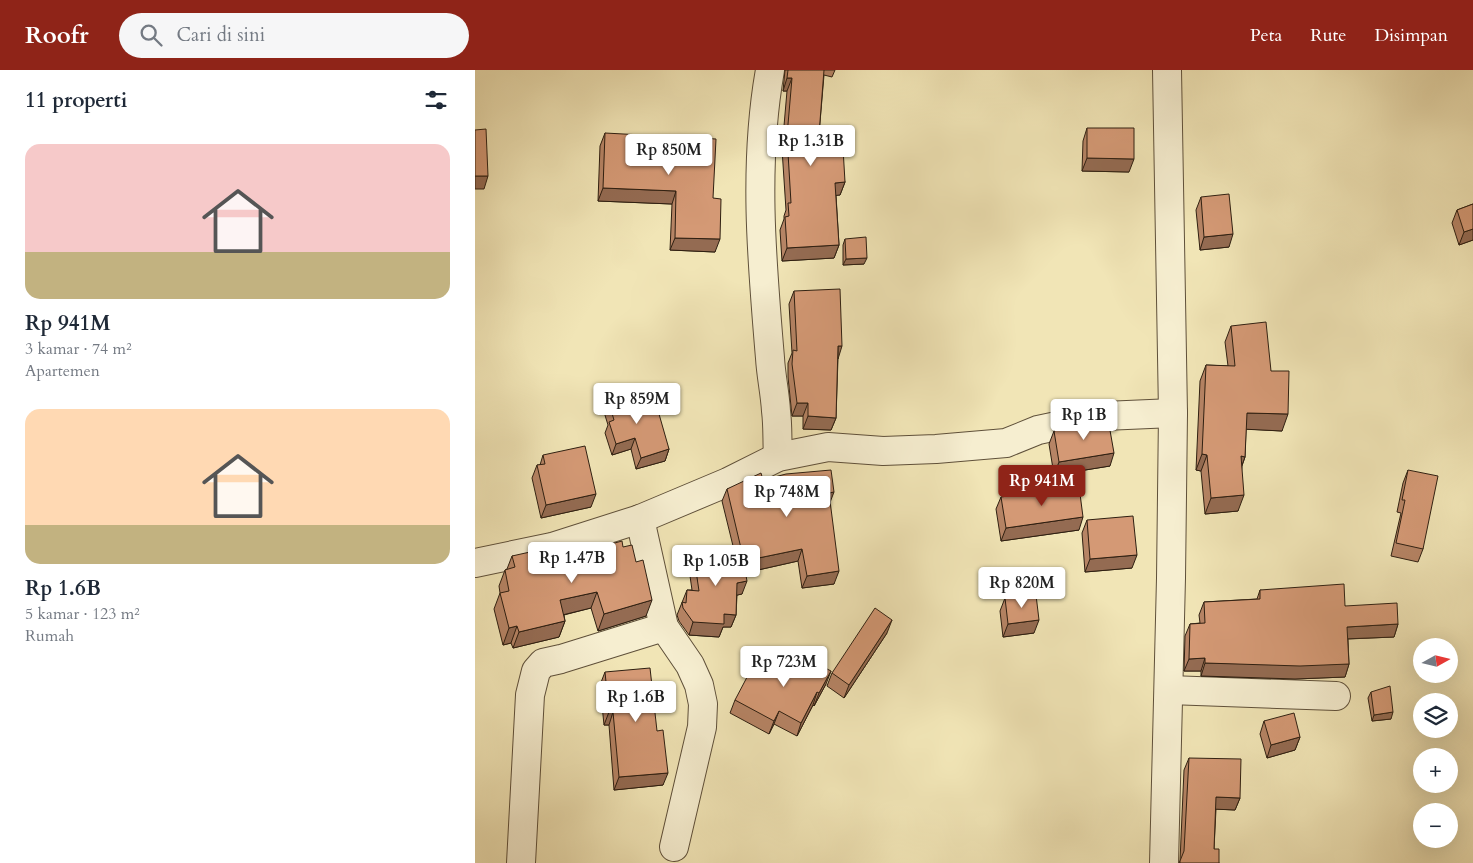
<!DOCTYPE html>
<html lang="id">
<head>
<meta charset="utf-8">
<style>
	:root { --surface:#fff; --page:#f6f6f7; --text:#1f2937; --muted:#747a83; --accent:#8f2418 }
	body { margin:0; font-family:Cardo,serif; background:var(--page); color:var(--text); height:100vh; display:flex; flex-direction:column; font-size:19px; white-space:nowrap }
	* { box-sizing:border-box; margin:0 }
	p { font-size:16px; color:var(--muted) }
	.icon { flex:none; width:28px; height:28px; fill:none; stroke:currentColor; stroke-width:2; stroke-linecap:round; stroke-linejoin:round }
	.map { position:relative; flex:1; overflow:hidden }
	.panel { display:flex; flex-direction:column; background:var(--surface); width:475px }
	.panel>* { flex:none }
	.needle { width:32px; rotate:82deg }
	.fabs { position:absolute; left:938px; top:568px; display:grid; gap:10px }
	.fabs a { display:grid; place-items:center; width:45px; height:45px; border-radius:50%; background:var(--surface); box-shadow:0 5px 20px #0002; font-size:25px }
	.price { position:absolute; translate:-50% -42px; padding:0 11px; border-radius:5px; background:#fff; color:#222; font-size:16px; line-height:32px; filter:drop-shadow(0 1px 2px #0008) }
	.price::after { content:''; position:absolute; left:50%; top:30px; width:15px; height:11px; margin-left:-8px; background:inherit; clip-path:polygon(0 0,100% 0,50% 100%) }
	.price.current { background:var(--accent); color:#fff }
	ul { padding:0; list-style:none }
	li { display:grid; align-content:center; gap:10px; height:265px; padding:0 25px }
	li span { display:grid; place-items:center; height:155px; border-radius:15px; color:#555 }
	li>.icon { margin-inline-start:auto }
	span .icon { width:90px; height:90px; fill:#fffc; stroke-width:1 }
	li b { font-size:21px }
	h2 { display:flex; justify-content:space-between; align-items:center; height:60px; padding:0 25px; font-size:21px }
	header { display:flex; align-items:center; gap:30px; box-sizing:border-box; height:70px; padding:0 25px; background:var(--accent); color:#fff }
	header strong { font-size:24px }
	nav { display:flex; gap:28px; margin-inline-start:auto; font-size:18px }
	.search { width:350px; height:45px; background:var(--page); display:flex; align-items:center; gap:12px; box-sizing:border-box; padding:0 18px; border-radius:28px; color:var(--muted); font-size:19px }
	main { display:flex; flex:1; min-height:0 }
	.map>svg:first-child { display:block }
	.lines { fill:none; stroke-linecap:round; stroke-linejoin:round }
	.minor-casing { stroke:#5f503a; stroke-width:30 }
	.tertiary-casing { stroke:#5f503a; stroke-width:30 }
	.minor { stroke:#f6eed0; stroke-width:28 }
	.tertiary { stroke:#f6eed0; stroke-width:28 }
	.wall { fill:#b68465; stroke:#2e1f11 }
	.shaded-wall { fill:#946b52; stroke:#2e1f11 }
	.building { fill:#d49975; stroke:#2e1f11 }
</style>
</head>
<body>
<header>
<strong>Roofr</strong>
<div class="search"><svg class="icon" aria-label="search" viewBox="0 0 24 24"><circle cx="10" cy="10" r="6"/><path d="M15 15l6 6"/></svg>Cari di sini</div>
<nav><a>Peta</a><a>Rute</a><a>Disimpan</a></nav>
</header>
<main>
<section class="panel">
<h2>11 properti<svg class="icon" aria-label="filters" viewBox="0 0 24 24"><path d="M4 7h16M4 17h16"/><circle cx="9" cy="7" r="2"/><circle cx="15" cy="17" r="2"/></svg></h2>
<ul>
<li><span style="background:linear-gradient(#f6c9c9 70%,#c2b280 0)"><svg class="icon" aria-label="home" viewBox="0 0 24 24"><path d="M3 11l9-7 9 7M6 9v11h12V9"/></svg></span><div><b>Rp 941M</b><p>3 kamar · 74 m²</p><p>Apartemen</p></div></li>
<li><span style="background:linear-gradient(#ffd9b3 75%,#c2b280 0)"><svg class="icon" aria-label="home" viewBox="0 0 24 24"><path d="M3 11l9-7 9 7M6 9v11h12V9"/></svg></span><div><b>Rp 1.6B</b><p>5 kamar · 123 m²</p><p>Rumah</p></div></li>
</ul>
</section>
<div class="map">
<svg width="998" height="793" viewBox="0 0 998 793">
	<rect width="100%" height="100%" fill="#f1e5b6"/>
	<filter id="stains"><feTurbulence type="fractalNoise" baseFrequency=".004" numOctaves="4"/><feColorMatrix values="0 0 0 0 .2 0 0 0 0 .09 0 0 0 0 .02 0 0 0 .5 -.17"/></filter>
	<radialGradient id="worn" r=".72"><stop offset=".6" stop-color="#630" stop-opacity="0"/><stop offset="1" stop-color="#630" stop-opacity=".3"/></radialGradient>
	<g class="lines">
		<g class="minor-casing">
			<g id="minor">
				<path d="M295,0C278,95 287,193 295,288C296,306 300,323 301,341C303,356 302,371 303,387"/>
				<path d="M165,449L189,557L215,595L224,615L228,634L227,657L199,777"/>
				<path d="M0,493L77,477L165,449L253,412L303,387L353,377L408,381L461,379L531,373L563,360L629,346L698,343"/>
				<path d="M694,620L861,626"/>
				<path d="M46,793L55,625L61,601L68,593L86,589L189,557"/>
			</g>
		</g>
		<g class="tertiary-casing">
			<path id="tertiary" d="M689,793L696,508L698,343L692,0"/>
		</g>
		<use href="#minor" class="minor"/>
		<use href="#tertiary" class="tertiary"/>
	</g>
	<g class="wall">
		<path d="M310,0H360L357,7L349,5L344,64L360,79L370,112L365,125H361L364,175L359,188L307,191L305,160L309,149V146L311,140L307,79L312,21H308Z"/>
		<path d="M612,58L654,102L607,101L608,71Z"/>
		<path d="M130,63L238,128L240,182L195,180L197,134L123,131L125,76Z"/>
		<path d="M726,127L754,177L725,180L721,140Z"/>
		<path d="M998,134V170L984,175L977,153L982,140Z"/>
		<path d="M370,169L389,194L368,195V175Z"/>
		<path d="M319,221L363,288L361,348L356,360L328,359V346H317L313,307V293L317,283L314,234Z"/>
		<path d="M756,256L796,301L807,361L771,359L770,387L767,396L763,441L730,444L726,401L721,400L725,311L731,295L753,296L750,272Z"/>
		<path d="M133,330L167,342L194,379L190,391L161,399L156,379L137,385L130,363L133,355L129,342Z"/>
		<path d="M579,361L635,396L579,405L574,374Z"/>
		<path d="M68,385L116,437L66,448L57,408L62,395H65Z"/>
		<path d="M933,400L948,479L943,492L916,486L926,443L922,442L928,413Z"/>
		<path d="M288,410L355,432L359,514L327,518L323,491L270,503L267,524L262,525L261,545L256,557H248L244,567L214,565L204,551L202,545L212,520H217L214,499L219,487L259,480L247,431L252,419Z"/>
		<path d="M526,427L604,460L526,471L521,439Z"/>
		<path d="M612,450L657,498L610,502L607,463Z"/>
		<path d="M37,486L56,487L71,490L93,486L171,546L123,561L116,538L89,545L90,551L84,567L38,578L36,573L28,575L19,539L25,523L24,516L30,500L32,499Z"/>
		<path d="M785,520L870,536L923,554L919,567L873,569L874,594L870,607L820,609L726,606V601H709L710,566L715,554L725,553L724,545L729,532L782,529Z"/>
		<path d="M530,528L559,563L528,567L525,541Z"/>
		<path d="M412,563L369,628L352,616L357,603Z"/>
		<path d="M130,602L182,661L188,715L139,720L134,655H129L125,615Z"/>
		<path d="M304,605L351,614L339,636L338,635L322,666L299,654L294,664L255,643L260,630Z"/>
		<path d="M896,622L916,649L897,651L893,628Z"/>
		<path d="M789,651L825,667L820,680L792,688L785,664Z"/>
		<path d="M714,688L765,728L760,740L741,739L739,779L744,793H704L705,791L709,700Z"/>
	</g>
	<g class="shaded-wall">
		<path d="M312,8H317L312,21H308Z"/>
		<path d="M612,88L659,89L654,102L607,101Z"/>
		<path d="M0,106H13L9,119H0Z"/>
		<path d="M370,112L365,125L355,126L360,113Z"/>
		<path d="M128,118L201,121L197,134L123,131Z"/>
		<path d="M998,159V170L984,175L989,162Z"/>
		<path d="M758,164L754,177L725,180L729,167Z"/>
		<path d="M200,168L245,169L240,182L195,180Z"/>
		<path d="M364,175L359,188L307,191L312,178Z"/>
		<path d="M392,188L389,194L368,195L371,189Z"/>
		<path d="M363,276H367L363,289Z"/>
		<path d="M322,333H333L328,346H317Z"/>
		<path d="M772,343L813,344L807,361L766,359Z"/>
		<path d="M333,346L361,348L356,360L328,359Z"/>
		<path d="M160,368L156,379L137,385L141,374Z"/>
		<path d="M194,379L190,391L161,399L166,388Z"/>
		<path d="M639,383L635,396L579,405L584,392Z"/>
		<path d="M727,384L732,385L726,401L721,400Z"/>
		<path d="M766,386L770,387L764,403Z"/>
		<path d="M359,422L354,435V423Z"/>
		<path d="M121,424L116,437L66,448L71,435Z"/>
		<path d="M769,425L763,441L730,444L736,428Z"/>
		<path d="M608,447L604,460L526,471L531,458Z"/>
		<path d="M327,479L323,491L265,504L269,491Z"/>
		<path d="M662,485L657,498L610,502L615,489Z"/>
		<path d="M364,501L359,514L327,518L332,506Z"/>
		<path d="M272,511L267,524L258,526L262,513Z"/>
		<path d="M122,522L116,538L79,547L85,530Z"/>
		<path d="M177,530L171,546L123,561L129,544Z"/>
		<path d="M249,544L261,545L256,557H248L244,567L214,565L218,552Z"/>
		<path d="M417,550L412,563L369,628L374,615Z"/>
		<path d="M564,550L559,563L528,567L533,554Z"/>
		<path d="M90,551L84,567L38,578L44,562Z"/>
		<path d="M923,554L919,567L868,569L872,557Z"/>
		<path d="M42,556L36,573L28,575L34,558Z"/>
		<path d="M730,588L726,601H709L714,589Z"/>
		<path d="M730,593L874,594L870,607L820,609L726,606Z"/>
		<path d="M356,601L351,614L339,636L344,623Z"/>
		<path d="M342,622L338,635L322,666L326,653Z"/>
		<path d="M304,641L299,654L294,664L299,651Z"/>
		<path d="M134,642H138L134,655H129Z"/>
		<path d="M918,642L916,649L897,651L899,645Z"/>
		<path d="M825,667L820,680L792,688L796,675Z"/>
		<path d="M193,703L188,715L139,720L144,707Z"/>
		<path d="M741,727L765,728L760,740L737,739Z"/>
	</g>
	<g class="building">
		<path d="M313,0H349L344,64L358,63L360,79L368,78L370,112L360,113L364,175L312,178L310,147L314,146L313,133H316L312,66L317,8H312Z"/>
		<path d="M612,58H659V89L612,88Z"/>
		<path d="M11,59L13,106H0V60Z"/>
		<path d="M130,63L241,69L238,128L246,129L245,169L200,168L201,121L128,118Z"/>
		<path d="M754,124L758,164L729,167L726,127Z"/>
		<path d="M998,134V159L989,162L982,140Z"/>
		<path d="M391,167L392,188L371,189L370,169Z"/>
		<path d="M365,219L367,276H363L361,348L333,346V333H322L317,294L318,280L322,281L319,221Z"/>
		<path d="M791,252L796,301H814L813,344L772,343L770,387L766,386L769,425L736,428L732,385L727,384L731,295L760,296L756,256Z"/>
		<path d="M161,322L167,342L182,337L194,379L166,388L160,368L141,374L134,352L139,350L133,330Z"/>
		<path d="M633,349L639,383L584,392L579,361Z"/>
		<path d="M110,376L121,424L71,435L62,395L70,394L68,385Z"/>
		<path d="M356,400L359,422L354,423L364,501L332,506L327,479L269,491L252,419L286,403L288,410L311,404Z"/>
		<path d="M933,400L963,406L948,479L921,473L930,430H927Z"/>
		<path d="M604,416L608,447L531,458L526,427Z"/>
		<path d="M658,446L662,485L615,489L612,450Z"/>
		<path d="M147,471L148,477L157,475L161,492L168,490L177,530L129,544L122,522L85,530L90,551L44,562L42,556L34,558L25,523L34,521L30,500L40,497L37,486L55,482L56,487L69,485L71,490L93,485V486Z"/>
		<path d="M266,479L272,511L262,513L261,545L249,544V554L218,552L208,538L207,532L211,533L212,520L224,521L219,487Z"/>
		<path d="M869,514L870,536L922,533L923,554L872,557L874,594L825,596L730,593V588L714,589L715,554L730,553L729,532L785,529V520Z"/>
		<path d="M561,525L564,550L533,554L530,528Z"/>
		<path d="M400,538L417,550L374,615L357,603Z"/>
		<path d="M316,580L356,601L344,623L342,622L326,653L304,641L299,651L260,630L280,592L304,605Z"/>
		<path d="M175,598L182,661L188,660L193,703L144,707L138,642H134L130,602Z"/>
		<path d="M915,616L918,642L899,645L896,622Z"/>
		<path d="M819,643L825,667L796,675L789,651Z"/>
		<path d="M714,688L766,689L765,728L741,727L739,779H744V793H705V791L709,781Z"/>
	</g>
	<rect width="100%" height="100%" filter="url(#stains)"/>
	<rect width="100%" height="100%" fill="url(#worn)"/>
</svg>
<div class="fabs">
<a><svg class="needle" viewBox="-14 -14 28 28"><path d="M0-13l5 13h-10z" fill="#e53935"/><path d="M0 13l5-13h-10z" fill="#747a83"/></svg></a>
<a><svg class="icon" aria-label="layers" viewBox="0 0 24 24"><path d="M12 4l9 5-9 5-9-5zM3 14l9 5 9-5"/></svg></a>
<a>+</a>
<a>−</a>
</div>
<b class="price" style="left:336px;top:97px">Rp 1.31B</b>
<b class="price" style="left:194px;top:106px">Rp 850M</b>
<b class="price" style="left:162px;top:355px">Rp 859M</b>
<b class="price" style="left:609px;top:371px">Rp 1B</b>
<b class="price current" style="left:567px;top:437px">Rp 941M</b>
<b class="price" style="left:312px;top:448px">Rp 748M</b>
<b class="price" style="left:97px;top:514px">Rp 1.47B</b>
<b class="price" style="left:241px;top:517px">Rp 1.05B</b>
<b class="price" style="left:547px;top:539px">Rp 820M</b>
<b class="price" style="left:309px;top:618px">Rp 723M</b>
<b class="price" style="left:161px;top:653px">Rp 1.6B</b>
</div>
</main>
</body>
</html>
